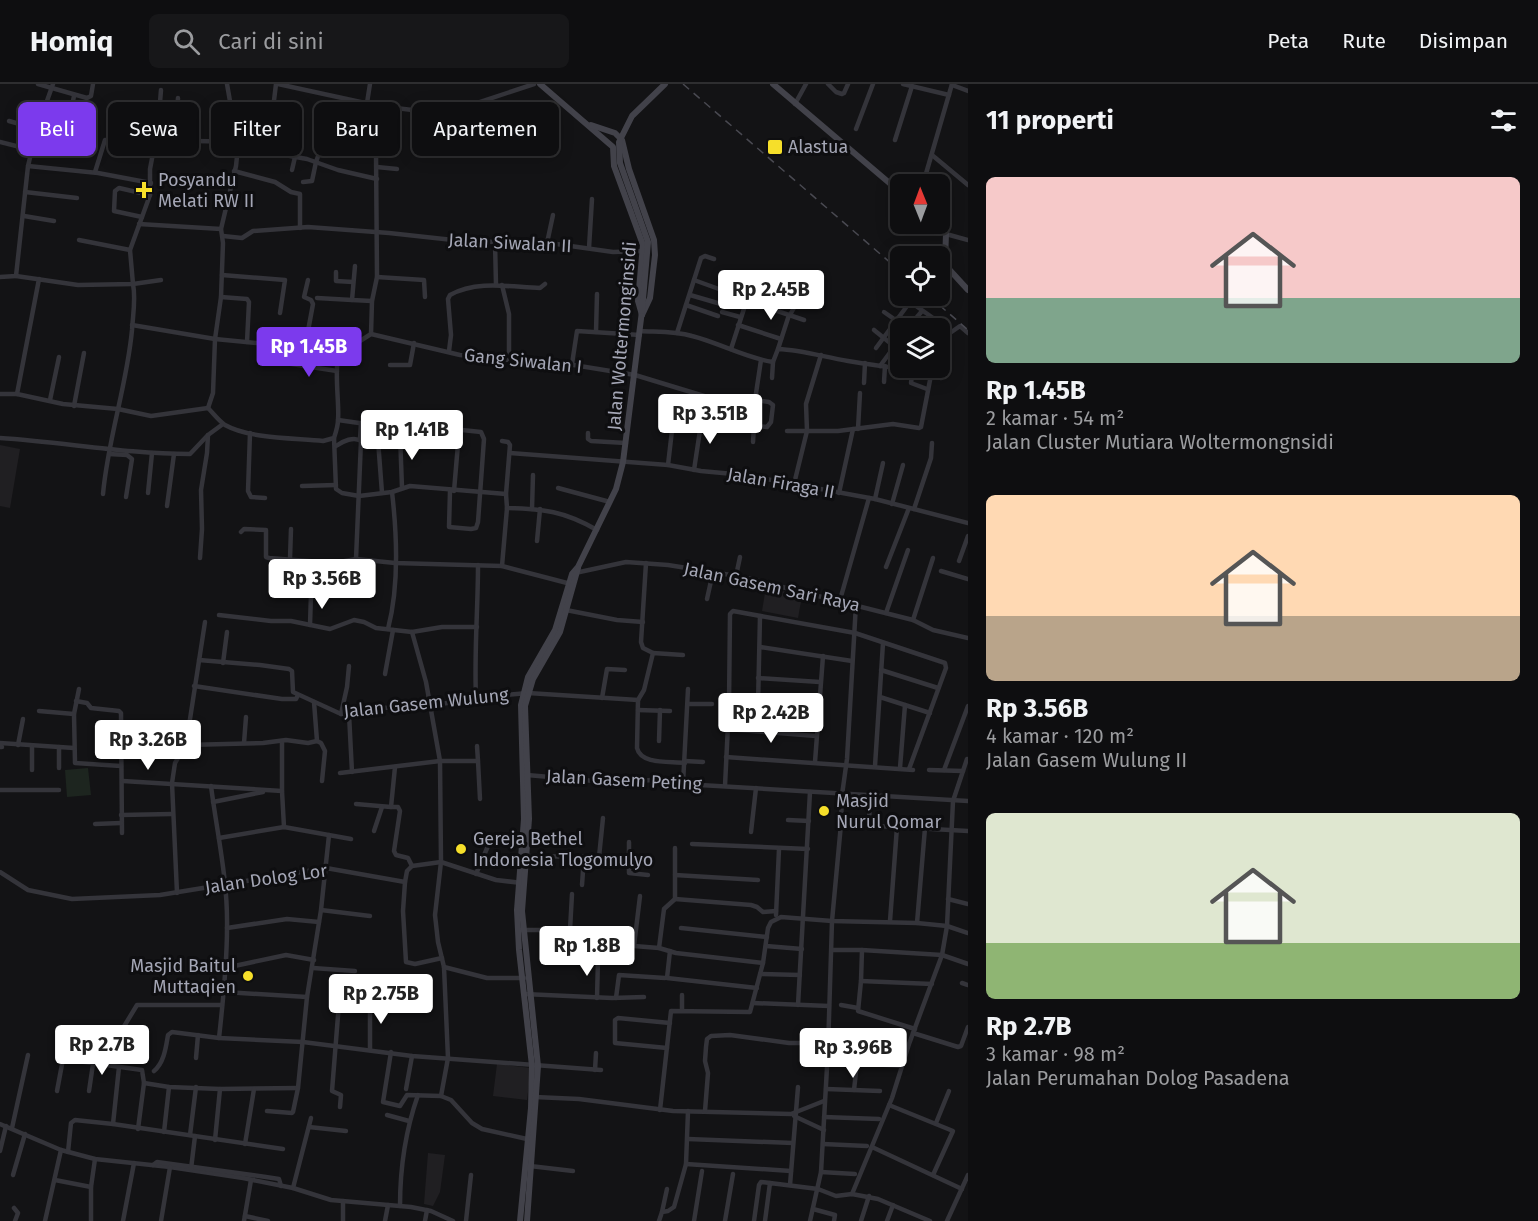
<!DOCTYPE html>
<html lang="id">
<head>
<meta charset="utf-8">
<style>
	:root { --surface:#0e0e10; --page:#171719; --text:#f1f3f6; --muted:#9b9c9f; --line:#2e2e30; --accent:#7c3aed }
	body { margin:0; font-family:"Fira Sans",sans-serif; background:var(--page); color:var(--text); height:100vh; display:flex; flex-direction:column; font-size:22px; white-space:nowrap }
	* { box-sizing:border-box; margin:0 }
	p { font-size:20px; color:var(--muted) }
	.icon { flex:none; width:33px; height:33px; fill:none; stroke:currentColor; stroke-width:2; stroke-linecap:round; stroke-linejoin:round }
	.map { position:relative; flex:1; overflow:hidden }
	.drawer { display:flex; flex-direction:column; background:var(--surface); width:570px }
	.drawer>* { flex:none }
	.hud { position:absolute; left:18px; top:18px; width:570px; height:54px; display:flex; gap:12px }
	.needle { width:39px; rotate:359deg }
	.controls { position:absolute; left:890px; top:90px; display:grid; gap:12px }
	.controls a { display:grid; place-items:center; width:60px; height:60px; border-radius:9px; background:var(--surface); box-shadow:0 3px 15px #0003,0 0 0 2px var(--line); font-size:30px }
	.price { position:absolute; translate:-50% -51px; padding:0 14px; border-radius:6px; background:#fff; color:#222; font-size:20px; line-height:39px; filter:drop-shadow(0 2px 3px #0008) }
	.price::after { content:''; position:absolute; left:50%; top:36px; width:18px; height:14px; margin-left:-9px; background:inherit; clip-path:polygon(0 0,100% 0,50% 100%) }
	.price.on { background:var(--accent); color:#fff }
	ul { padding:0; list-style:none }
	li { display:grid; align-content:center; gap:12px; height:318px; padding:0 18px }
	li span { display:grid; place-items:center; height:186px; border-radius:9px; color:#555 }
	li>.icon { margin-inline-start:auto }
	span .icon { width:108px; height:108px; fill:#fffc; stroke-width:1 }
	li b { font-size:26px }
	h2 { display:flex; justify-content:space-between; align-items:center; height:72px; padding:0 18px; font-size:26px }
	.pill { padding:0 21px; border-radius:9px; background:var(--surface); box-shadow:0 3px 15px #0003,0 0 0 2px var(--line); font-size:21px; line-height:54px }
	.pill.on { background:var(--accent); color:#fff }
	header { display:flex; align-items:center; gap:36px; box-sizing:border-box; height:84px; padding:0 30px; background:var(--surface); border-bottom:2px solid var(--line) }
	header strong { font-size:28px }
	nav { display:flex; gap:33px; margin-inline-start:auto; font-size:21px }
	.search { width:420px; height:54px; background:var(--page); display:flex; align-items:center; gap:15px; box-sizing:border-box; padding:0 21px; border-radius:9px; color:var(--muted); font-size:22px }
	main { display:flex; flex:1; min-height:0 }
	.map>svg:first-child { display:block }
	.built { fill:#201f22 }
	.pitch { fill:#1d251f }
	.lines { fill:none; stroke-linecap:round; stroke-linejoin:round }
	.street { stroke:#34343a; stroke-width:4.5 }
	.secondary { stroke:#42424a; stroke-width:6 }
	.rail { stroke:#494951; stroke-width:1.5; stroke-dasharray:8 6; stroke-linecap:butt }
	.secondary-bridge { stroke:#42424a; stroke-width:6 }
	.poi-dot { fill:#f6df2a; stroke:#0e0e10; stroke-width:2 }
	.labels { text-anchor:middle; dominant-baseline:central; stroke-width:6; stroke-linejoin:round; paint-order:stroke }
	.poi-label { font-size:18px; fill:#a4a6b5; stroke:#0e0e10; text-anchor:start }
	.street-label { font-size:18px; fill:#a4a6b5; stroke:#0e0e10 }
</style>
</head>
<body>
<header>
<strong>Homiq</strong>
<div class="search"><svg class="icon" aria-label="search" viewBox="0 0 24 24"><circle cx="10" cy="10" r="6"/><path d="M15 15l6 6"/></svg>Cari di sini</div>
<nav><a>Peta</a><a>Rute</a><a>Disimpan</a></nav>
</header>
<main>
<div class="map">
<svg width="968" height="1137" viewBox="0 0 968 1137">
	<rect width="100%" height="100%" fill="#131315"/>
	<g class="built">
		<path d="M0,361L20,365L10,424L0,422Z"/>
		<path d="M766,503L802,512L798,534L762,527Z"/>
		<path d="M497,980L531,984L527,1016L493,1012Z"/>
		<path d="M428,1069L445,1071L440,1108L433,1122L424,1120Z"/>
	</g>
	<path class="pitch" d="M88,684L91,711L67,713L65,686Z"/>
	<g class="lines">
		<g class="street">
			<path d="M38,0L87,14L91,12L93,0"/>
			<path d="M276,0L272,33L285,41L279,70L307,75L338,86L377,95"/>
			<path d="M278,0L379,22L429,28L456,26L534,0"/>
			<path d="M828,0L836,8L842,10L844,9L848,0"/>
			<path d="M903,0L949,11"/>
			<path d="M952,1L968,7"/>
			<path d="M74,12L70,31L92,39"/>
			<path d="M367,19L370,0"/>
			<path d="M795,20L806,0"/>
			<path d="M142,29L176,32"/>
			<path d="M159,31L161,6"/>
			<path d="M9,37L37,45"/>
			<path d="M856,45L873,0"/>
			<path d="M895,56L912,2"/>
			<path d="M0,58L32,66"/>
			<path d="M175,58L178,14"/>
			<path d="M932,71L968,101"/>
			<path d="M28,82L98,89L151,99"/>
			<path d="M377,83L397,85"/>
			<path d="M292,86L295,73"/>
			<path d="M234,87L275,98L291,108L300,110V144"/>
			<path d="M95,88L105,56"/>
			<path d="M303,98L312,97L316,78L325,53"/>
			<path d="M923,100L952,0"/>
			<path d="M25,108L77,114"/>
			<path d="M24,132L54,137"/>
			<path d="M142,133L114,127L115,107L119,104L150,111"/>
			<path d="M139,140L221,145"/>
			<path d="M946,150L968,156"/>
			<path d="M223,152L242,154L253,147L308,143L389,149L453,156L495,158L535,157L613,168L643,167"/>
			<path d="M79,156L130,166"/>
			<path d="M495,158L496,201"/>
			<path d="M547,159L553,131"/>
			<path d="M589,164L592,115"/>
			<path d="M355,182L352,216L372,217"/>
			<path d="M336,188V197L353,198"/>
			<path d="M222,191L285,196L280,229"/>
			<path d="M16,192L78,201L133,200L130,166L150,111V85L154,64C171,53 216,58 237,58"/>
			<path d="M0,193L16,192L28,82L37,45L53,0"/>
			<path d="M377,193L424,196L425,213"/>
			<path d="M308,196L304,213L311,216L313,220L308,247L344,262"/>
			<path d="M694,196L741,213"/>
			<path d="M502,201L509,230V276"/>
			<path d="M690,211L721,220"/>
			<path d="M902,212L950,246L940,263"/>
			<path d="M221,213L247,215L249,218L247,258"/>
			<path d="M317,214L352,216"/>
			<path d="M745,216L804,236"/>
			<path d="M686,221L718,232"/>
			<path d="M722,228L740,233"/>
			<path d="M884,228L907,244"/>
			<path d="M790,231L796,220"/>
			<path d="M132,241L215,255L298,263L304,260L308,247"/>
			<path d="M738,241L781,255"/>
			<path d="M908,244L922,227"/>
			<path d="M874,246L900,267"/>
			<path d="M640,247C657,248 675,247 692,252C720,259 745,274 773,278L778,265C802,266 824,273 848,277C880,283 911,284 941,294"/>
			<path d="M596,248L597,210"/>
			<path d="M677,249L701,174L705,172L714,175"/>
			<path d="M950,249L960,242L968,249"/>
			<path d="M371,250L372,217L377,193L376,68L379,22"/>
			<path d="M344,262L360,257L371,250L460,271L509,276L549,277L635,291L704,312"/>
			<path d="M876,264L910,218"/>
			<path d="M731,265L752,200"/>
			<path d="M778,265L789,231"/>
			<path d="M449,267L451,251L448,215L450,211C477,196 510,203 540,204L545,200"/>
			<path d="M285,279L337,287"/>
			<path d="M572,280L577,247L640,251"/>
			<path d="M390,281H410L414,259"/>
			<path d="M880,282L900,255"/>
			<path d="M913,284L911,299L927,305"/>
			<path d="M772,294L773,278"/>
			<path d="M884,298L885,282"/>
			<path d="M864,299L865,279"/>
			<path d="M0,310H17L63,320L118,325L151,332L208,324C213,329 219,337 225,341C250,355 295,354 323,357L334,354C336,348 338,342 338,336C340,319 331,272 344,262"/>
			<path d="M17,310L39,195"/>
			<path d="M50,316L59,273"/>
			<path d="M755,316L769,318L773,321L771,338L767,343L744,341L741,339L745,319Z"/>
			<path d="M755,316L761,276"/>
			<path d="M74,322L84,269"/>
			<path d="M208,324L213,309L215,255L221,213L223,159L221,145L236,82L238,63L227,0"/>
			<path d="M338,336L373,341L377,343L382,409"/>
			<path d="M858,345L860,309"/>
			<path d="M787,347H838L893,340L919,344L921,343L931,291"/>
			<path d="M250,349L248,407L251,413L265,414"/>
			<path d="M588,349V355L591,357L626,359"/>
			<path d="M400,350L402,404"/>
			<path d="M0,354C64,358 126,370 190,370L208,351L223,340"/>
			<path d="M334,354L336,405L342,409L359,412L392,408L410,402L506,410"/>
			<path d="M360,355L361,339"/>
			<path d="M502,357L508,358L510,361L506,410L507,424C544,425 564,427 597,446"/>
			<path d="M753,358L754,342"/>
			<path d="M336,362C343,357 354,352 361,357L356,475"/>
			<path d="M510,369L668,381L701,387L744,391L875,415L968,439"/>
			<path d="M109,370L127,371L132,375L126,413"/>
			<path d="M668,381L674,329"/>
			<path d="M694,386L702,333"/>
			<path d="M794,400L807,347L806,320L821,271"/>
			<path d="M302,402L336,401"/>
			<path d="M558,404L610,418"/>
			<path d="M450,407L449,443L471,445L476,444L478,438L484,355L481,348L462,346L459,348L454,407"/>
			<path d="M148,409L152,369"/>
			<path d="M839,409L853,345"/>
			<path d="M103,410C108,354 127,301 132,246C133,230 136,215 133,200L161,196"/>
			<path d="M875,415L883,379"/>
			<path d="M892,420L903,381"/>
			<path d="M167,422L174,370"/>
			<path d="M532,425L533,391"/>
			<path d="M914,425L931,374L932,359"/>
			<path d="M241,448L244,445L266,446V473L269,474L334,479L356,475L395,479L502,482L571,500"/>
			<path d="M537,457L540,425"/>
			<path d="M200,474L202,445L201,406L207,369L208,351"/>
			<path d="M959,477L968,452"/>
			<path d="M646,479L641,558L643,564L653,569"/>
			<path d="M502,482L507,424"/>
			<path d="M886,483L909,424"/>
			<path d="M941,487L968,495"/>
			<path d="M575,489L626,478L668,481L743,493L913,536L933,546L968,554"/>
			<path d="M736,492L740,473"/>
			<path d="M289,504L291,445"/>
			<path d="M336,510V479"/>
			<path d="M707,515L713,488"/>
			<path d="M840,516L869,414"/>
			<path d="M566,526L617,536L643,538"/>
			<path d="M886,529L908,466"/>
			<path d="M219,531L271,537H291L330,545L354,536L364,538L376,544L412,548L442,543H477"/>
			<path d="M913,536L933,474"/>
			<path d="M310,541L311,510"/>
			<path d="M388,545C399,503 397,451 392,408"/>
			<path d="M412,548L426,598L440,677L441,778L435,831L438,858L444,883L448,974L441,1012"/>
			<path d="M760,563L852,577"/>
			<path d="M199,576L260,581L289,585L292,587L293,608L341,630H349L381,624L430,622L481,613L528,609L638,616"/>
			<path d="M223,579L227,548"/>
			<path d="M881,586L938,604"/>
			<path d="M385,590L393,546"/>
			<path d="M758,594L820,598"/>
			<path d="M194,602L282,615H296L298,611"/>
			<path d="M79,605L74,630L75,679L121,682"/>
			<path d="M880,613L930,629"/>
			<path d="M476,614C474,569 478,525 478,481"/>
			<path d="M602,614L607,585L625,586"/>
			<path d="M638,616L637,664C641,681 670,677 685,679"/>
			<path d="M638,616L644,606L653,569L683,571"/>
			<path d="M76,617L87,619L91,624L119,627L121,629L122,749"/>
			<path d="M314,618L317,657L321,659L325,667L322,697"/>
			<path d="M688,620H712"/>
			<path d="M729,620L818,624"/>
			<path d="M758,621L760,532"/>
			<path d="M638,626L670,627"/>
			<path d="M39,627L74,630"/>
			<path d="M341,630L347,603L349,582"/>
			<path d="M349,630L352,688"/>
			<path d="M121,644H162"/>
			<path d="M727,645L816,652"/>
			<path d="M282,657V707L284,743"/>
			<path d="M659,657L660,626"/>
			<path d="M0,659L74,664"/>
			<path d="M244,659L246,633"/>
			<path d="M18,661L23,635"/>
			<path d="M186,661L205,538"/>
			<path d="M32,662V686"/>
			<path d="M477,662L478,677"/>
			<path d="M0,663H2"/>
			<path d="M59,663V684"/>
			<path d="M121,665L156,664"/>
			<path d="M726,673L913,686"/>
			<path d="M685,677L703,678"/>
			<path d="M815,678L823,572"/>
			<path d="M875,682L883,559"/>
			<path d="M395,683L391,723H398L400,727L394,767L396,771L408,774L412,782"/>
			<path d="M900,684L905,621"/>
			<path d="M944,686L968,622"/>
			<path d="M963,687L967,675"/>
			<path d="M340,689L440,677H478L480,715"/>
			<path d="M527,691L618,699L651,696L683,700L968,717"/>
			<path d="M123,697L282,707"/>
			<path d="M683,700L688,605"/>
			<path d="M211,702C217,749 228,796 227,844C227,881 223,918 219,954"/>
			<path d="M725,702L729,620L730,530L733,527L855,549L945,579L946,584L909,685"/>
			<path d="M0,706H59"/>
			<path d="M213,718L263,708"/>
			<path d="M356,720L391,723"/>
			<path d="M121,731L172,730"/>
			<path d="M788,736L809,737"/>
			<path d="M95,740L121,739"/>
			<path d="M841,740L968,747"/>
			<path d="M869,741L870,712"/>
			<path d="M374,747L382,723"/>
			<path d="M751,748L756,704"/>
			<path d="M219,754L284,743L351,755"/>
			<path d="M629,758V789L648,791"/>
			<path d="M692,760L808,765"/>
			<path d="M524,772L599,773L629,777"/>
			<path d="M599,773L603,734"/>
			<path d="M629,778L646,780"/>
			<path d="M0,788L28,806L72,815L160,811L326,784L405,798"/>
			<path d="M476,790L488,762"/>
			<path d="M675,791L758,796"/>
			<path d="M582,801L584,773"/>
			<path d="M177,809L172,699L175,679L186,661L263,659L286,656L308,659L317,657"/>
			<path d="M675,815L751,821L757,823L763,828L776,827"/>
			<path d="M948,815L968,820"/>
			<path d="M321,826L370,832"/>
			<path d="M776,831L779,765"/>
			<path d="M890,837L897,743"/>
			<path d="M917,839L925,744"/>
			<path d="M227,844L287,835L319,838"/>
			<path d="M681,844L767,853"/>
			<path d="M521,846H570L607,851L619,859L634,862L659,864L676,869L763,879"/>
			<path d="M570,846L572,810"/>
			<path d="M634,862L640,812"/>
			<path d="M766,862L802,865"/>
			<path d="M659,864L664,825L675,815V764"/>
			<path d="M832,866H862L942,871L968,880"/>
			<path d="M862,866L861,897L858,927L915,945"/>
			<path d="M670,867L667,894L757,904"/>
			<path d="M579,870L595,872L598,875L597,914"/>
			<path d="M442,874L415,880L406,878L403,827L405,798L407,787L412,782L441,778L496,796L522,799"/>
			<path d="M444,883L487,894H524"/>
			<path d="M225,884L286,871L314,876"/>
			<path d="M313,884L355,887"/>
			<path d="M760,890L800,891"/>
			<path d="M861,897L932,900"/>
			<path d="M962,899L968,901"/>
			<path d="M225,908L307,913"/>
			<path d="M524,910L612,914L644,913"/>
			<path d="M616,914L619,891L665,894"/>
			<path d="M339,919L332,1007L341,1011L340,1023"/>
			<path d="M753,919L829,922"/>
			<path d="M798,921L810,708"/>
			<path d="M841,921L858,924"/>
			<path d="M682,926V911"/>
			<path d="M95,949H120L139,952"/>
			<path d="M120,949L137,921H222"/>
			<path d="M913,949L958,963L961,962L968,943"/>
			<path d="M667,964L615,959V936L618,934L670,939"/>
			<path d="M370,966V917"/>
			<path d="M391,968L383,1018L400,1022L407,1011L441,1012L451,1016L472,1039L482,1045L527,1055"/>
			<path d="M196,974L198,951"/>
			<path d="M105,982L109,949"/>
			<path d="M595,986L596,969"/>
			<path d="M154,987C164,979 166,963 168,951L172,948L219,954L303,958L412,972L601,986"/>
			<path d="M144,999L169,1003L220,1005L298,1004"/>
			<path d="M406,1005L412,972"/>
			<path d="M826,1005L880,1007"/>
			<path d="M854,1006L857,979L902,982"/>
			<path d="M57,1007L63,975L142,986L144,999L138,1045"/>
			<path d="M89,1007L93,980"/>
			<path d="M535,1013L579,1015L673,1027L791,1030L824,1017"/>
			<path d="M889,1021L953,1047L933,1091"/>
			<path d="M660,1026L671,927L750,928L763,879L768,844L771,838L781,833L832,837L917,839L947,842L968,849"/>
			<path d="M267,1027L292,1029L293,1028L298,1004L307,913L321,826L329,751"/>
			<path d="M705,1027L708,989L705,977L706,963L707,955L711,952L730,951L789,959H829"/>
			<path d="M387,1031L409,1037"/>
			<path d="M794,1032L824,1046"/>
			<path d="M824,1033L879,1035"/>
			<path d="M936,1039L949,1007"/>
			<path d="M0,1040L61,1066L95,1075L170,1083L243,1094L293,1104L331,1116L411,1123L431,1127L453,1137"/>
			<path d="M113,1040L119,983"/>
			<path d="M309,1043L346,1047"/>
			<path d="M12,1044L28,971"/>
			<path d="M164,1048L169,1003"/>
			<path d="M190,1051L196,1003"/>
			<path d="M688,1055L793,1059"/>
			<path d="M215,1056L220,1005"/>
			<path d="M245,1060L254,1005"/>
			<path d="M823,1060L867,1062"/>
			<path d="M872,1063L962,1105"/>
			<path d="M0,1067L6,1042"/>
			<path d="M68,1068L71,1039L75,1036L113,1040L283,1065"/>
			<path d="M686,1080L791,1087"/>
			<path d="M153,1081L157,1078L266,1093L279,1095L281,1102"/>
			<path d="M530,1082L573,1087"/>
			<path d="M191,1085L195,1052"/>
			<path d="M821,1088L855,1090"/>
			<path d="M13,1091L25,1050"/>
			<path d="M55,1096L91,1103"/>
			<path d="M790,1101L798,1003"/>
			<path d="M293,1104L311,1034"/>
			<path d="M852,1110L892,1014L909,960L942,871L947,842L953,717L963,687L929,686"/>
			<path d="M343,1117V1137"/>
			<path d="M400,1122C400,1083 405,1048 418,1011"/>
			<path d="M14,1124L18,1129L15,1137"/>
			<path d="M813,1125L835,1131L834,1137"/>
			<path d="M662,1128L667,1105"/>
			<path d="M245,1132L268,1137"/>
			<path d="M45,1137L61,1066"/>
			<path d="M91,1137V1103L95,1075"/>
			<path d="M123,1137L134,1079"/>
			<path d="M161,1137L170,1083"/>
			<path d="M244,1137L251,1096"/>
			<path d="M385,1137L388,1121"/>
			<path d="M425,1137L427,1126"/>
			<path d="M466,1137L471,1091"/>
			<path d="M659,1137L662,1128L668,1127L674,1123L686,1080L688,1027"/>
			<path d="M694,1137L702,1087"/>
			<path d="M725,1137L733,1090"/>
			<path d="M754,1137L759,1101L761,1098L770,1099"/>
			<path d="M765,1137L770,1099L818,1105L836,1112L852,1110L878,1115L930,1137"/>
			<path d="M810,1137L821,1088L828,966L832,837L841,740L842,711L847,675L856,520"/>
			<path d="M861,1137L869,1112"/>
			<path d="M887,1137L893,1121"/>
			<path d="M947,1137L968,1091"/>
		</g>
		<g class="secondary">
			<path d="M540,0L613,63L614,82L643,161L638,217L642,231"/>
			<path d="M773,0L900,108"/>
			<path d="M591,41L615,49L622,56L629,85L654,156L655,171L650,214L642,231"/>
			<path d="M938,140L946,150L945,177L947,183L968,206"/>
			<path d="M520,1137L531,1024L532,982L519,866L517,826L524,735L521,621L528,593L555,546L572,490L578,483L616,405L623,378L642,227"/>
			<path d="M527,1137L538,982L522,827L529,735L525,622L533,595L560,548L578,484"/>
		</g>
		<g class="rail">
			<path d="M683,0L900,187"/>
			<path d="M929,212L968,246"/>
		</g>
		<path class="secondary-bridge" d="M642,227L648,158L620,79L619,58L632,32L665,0"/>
	</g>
	<g class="poi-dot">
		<rect x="767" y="55" width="16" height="16" rx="3"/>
		<path d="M141 97h6v6h6v6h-6v6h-6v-6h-6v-6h6z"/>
		<circle cx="824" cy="727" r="6"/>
		<circle cx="461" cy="765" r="6"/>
		<circle cx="248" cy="892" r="6"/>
	</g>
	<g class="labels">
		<g class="poi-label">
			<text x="788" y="63">Alastua</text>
			<text x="158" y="96">Posyandu<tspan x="158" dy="21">Melati RW II</tspan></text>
			<text x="836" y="717">Masjid<tspan x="836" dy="21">Nurul Qomar</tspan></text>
			<text x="473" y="755">Gereja Bethel<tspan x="473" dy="21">Indonesia Tlogomulyo</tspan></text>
			<text x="236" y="882" text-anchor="end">Masjid Baitul<tspan x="236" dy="21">Muttaqien</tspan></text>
		</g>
		<g class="street-label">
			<text transform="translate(510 159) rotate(3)">Jalan Siwalan II</text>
			<text transform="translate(622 252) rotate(-85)">Jalan Woltermonginsidi</text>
			<text transform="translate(523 277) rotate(6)">Gang Siwalan I</text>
			<text transform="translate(781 399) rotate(10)">Jalan Firaga II</text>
			<text transform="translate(772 503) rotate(12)">Jalan Gasem Sari Raya</text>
			<text transform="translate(426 619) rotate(-6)">Jalan Gasem Wulung</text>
			<text transform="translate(624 696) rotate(3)">Jalan Gasem Peting</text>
			<text transform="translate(266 795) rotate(-8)">Jalan Dolog Lor</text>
		</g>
	</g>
</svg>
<div class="controls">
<a><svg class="needle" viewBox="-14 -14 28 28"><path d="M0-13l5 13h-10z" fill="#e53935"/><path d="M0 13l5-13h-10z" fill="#9b9c9f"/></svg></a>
<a><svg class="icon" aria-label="locate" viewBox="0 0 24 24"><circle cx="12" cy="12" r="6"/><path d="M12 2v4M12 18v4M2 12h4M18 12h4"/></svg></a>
<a><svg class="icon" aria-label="layers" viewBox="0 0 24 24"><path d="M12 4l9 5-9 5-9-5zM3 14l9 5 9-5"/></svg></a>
</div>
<b class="price" style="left:771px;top:237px">Rp 2.45B</b>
<b class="price on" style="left:309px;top:294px">Rp 1.45B</b>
<b class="price" style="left:710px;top:361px">Rp 3.51B</b>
<b class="price" style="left:412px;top:377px">Rp 1.41B</b>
<b class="price" style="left:322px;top:526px">Rp 3.56B</b>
<b class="price" style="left:771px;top:660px">Rp 2.42B</b>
<b class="price" style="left:148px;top:687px">Rp 3.26B</b>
<b class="price" style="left:587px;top:893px">Rp 1.8B</b>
<b class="price" style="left:381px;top:941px">Rp 2.75B</b>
<b class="price" style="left:102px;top:992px">Rp 2.7B</b>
<b class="price" style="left:853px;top:995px">Rp 3.96B</b>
<div class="hud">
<a class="pill on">Beli</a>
<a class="pill">Sewa</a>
<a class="pill">Filter</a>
<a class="pill">Baru</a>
<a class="pill">Apartemen</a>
</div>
</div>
<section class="drawer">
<h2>11 properti<svg class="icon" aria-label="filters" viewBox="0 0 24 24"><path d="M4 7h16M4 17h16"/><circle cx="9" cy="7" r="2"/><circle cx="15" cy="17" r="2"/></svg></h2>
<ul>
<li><span style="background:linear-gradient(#f6c9c9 65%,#7fa58c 0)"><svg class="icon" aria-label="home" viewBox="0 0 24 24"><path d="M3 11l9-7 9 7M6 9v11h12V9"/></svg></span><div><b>Rp 1.45B</b><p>2 kamar · 54 m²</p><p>Jalan Cluster Mutiara Woltermongnsidi</p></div></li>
<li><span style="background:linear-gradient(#ffd9b3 65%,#b9a48a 0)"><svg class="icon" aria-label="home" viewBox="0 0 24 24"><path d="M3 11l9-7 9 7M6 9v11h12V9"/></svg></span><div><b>Rp 3.56B</b><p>4 kamar · 120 m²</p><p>Jalan Gasem Wulung II</p></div></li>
<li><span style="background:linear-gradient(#dfe7d0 70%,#8fb573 0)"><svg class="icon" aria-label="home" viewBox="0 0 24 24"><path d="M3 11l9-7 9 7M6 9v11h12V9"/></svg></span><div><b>Rp 2.7B</b><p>3 kamar · 98 m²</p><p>Jalan Perumahan Dolog Pasadena</p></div></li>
</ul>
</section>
</main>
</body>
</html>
